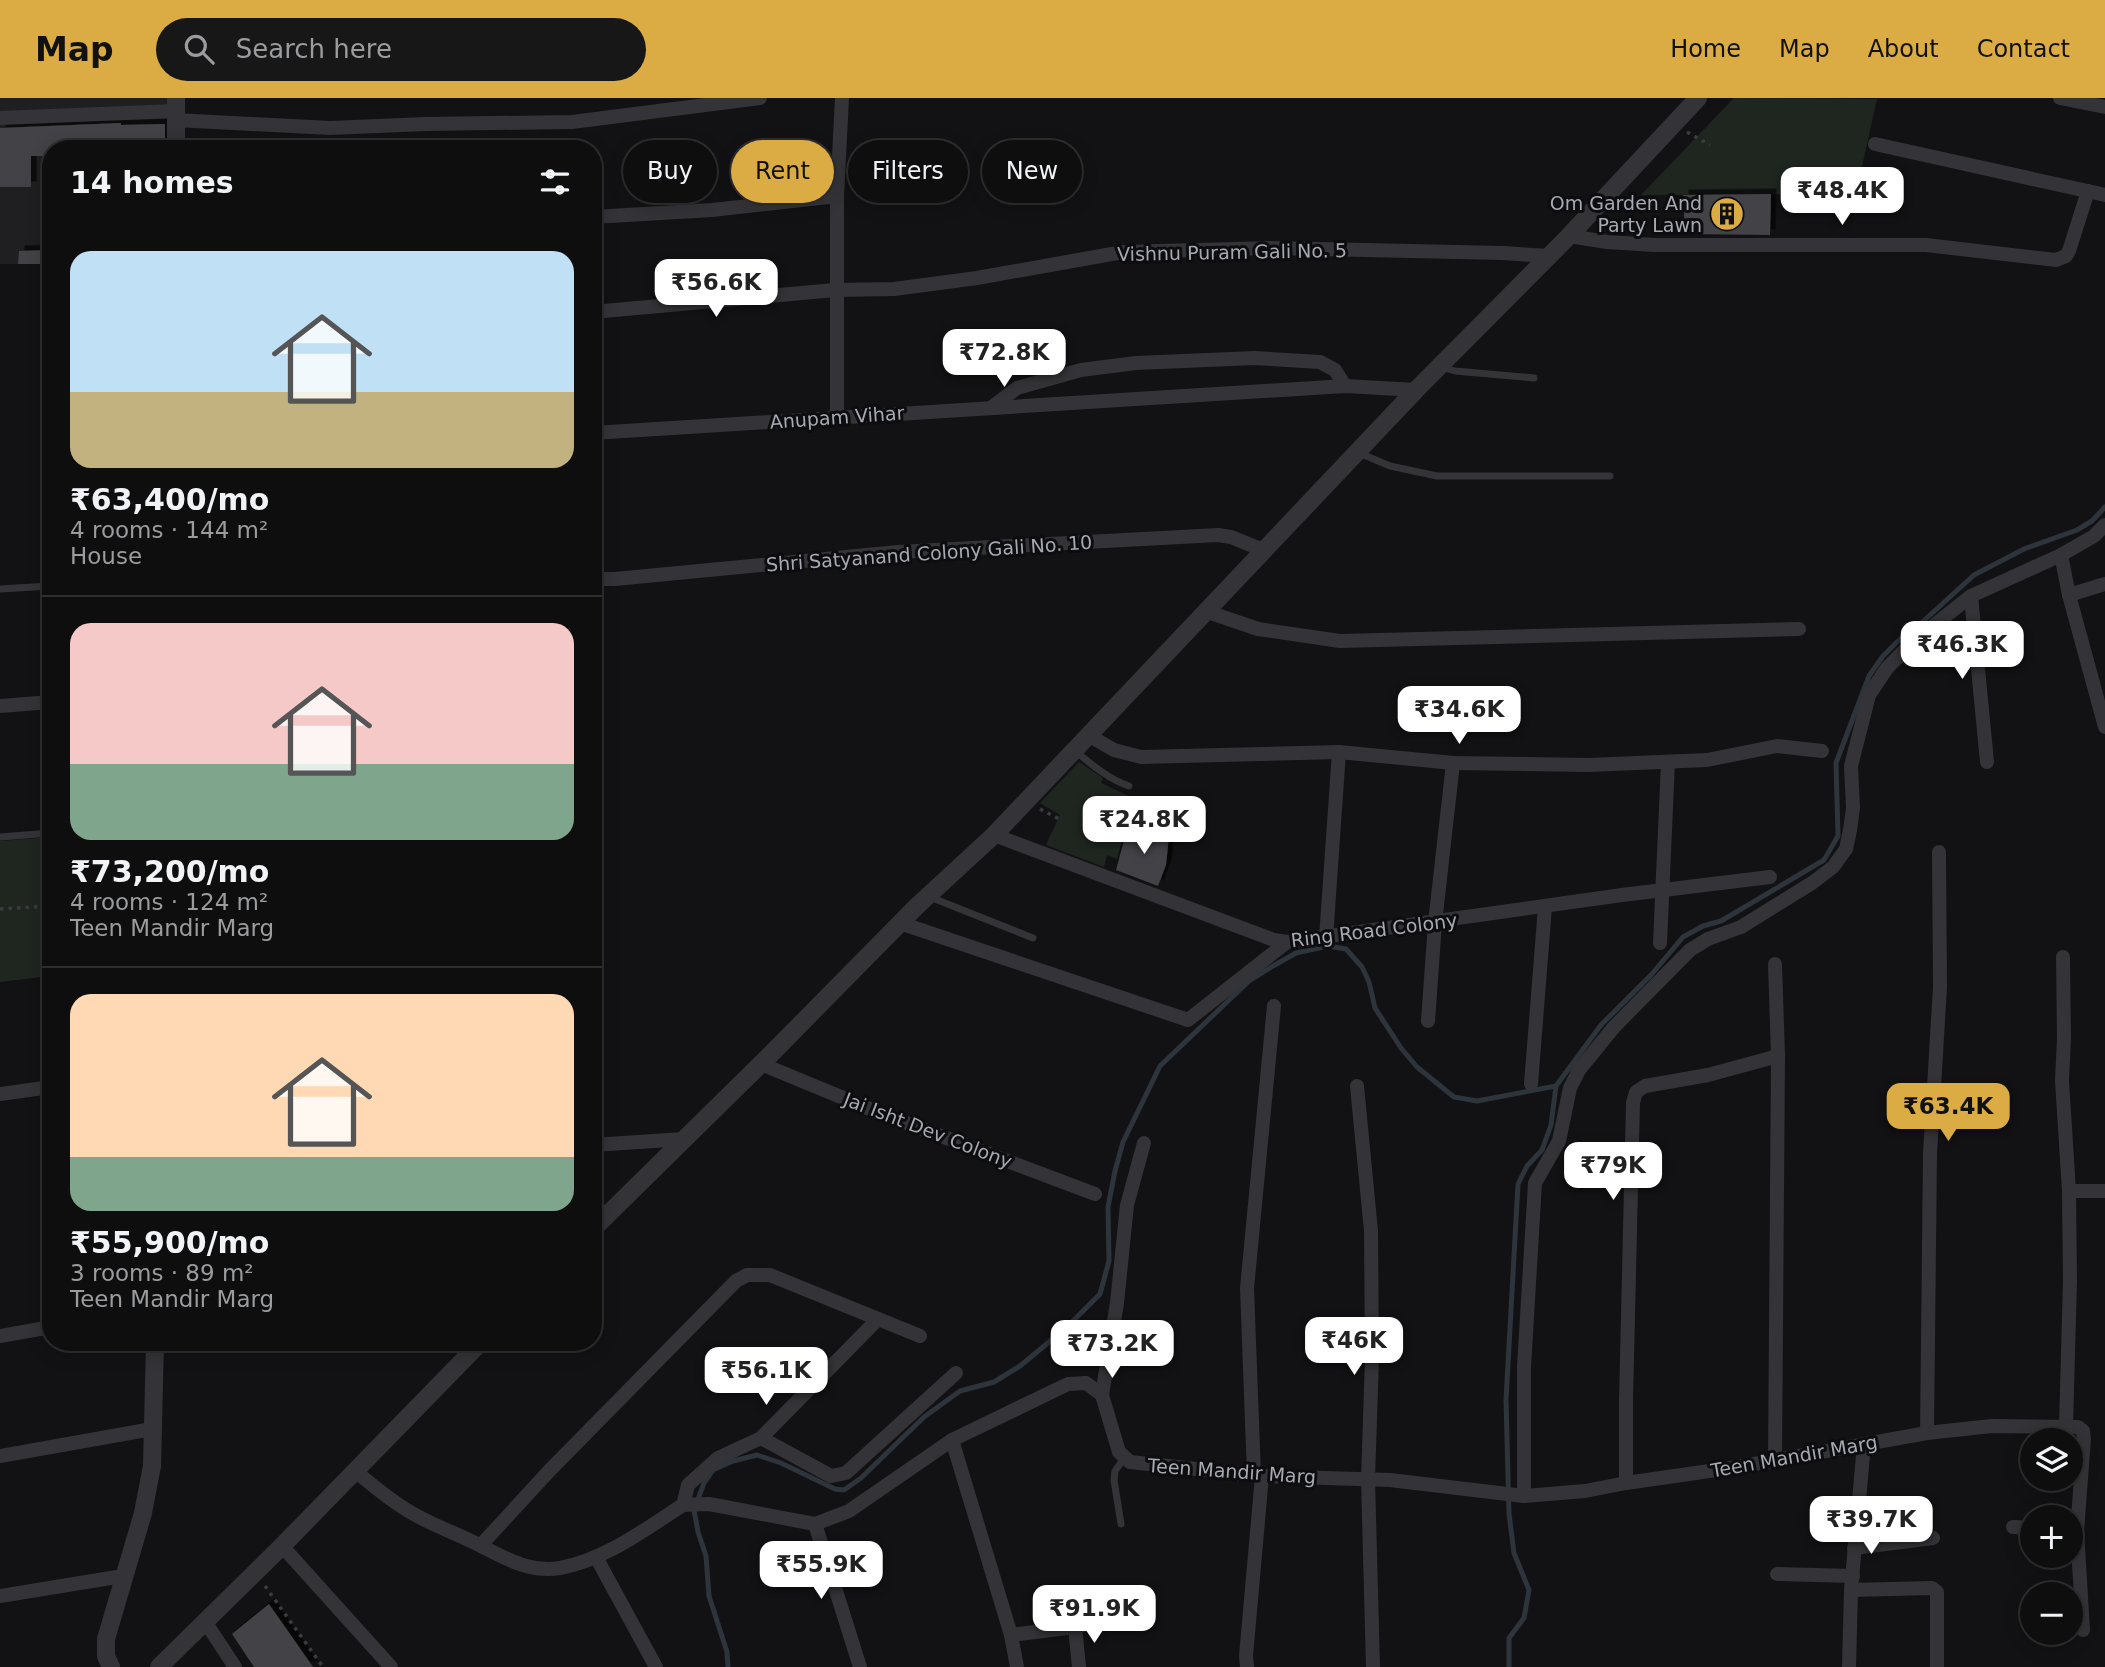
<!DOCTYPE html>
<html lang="en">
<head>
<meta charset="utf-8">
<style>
	:root { --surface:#0e0e0f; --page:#171718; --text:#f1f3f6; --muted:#9b9c9e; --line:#2e2e2f; --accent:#dbac43 }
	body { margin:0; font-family:"DejaVu Sans",sans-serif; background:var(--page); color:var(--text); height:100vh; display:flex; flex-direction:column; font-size:26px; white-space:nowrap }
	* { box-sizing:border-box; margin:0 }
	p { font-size:23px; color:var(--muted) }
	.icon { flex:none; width:38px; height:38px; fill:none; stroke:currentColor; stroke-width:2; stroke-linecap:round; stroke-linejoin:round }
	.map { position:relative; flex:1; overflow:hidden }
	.details { position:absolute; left:42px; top:42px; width:560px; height:1211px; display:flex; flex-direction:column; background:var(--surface); border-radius:28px; box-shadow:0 4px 18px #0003,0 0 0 2px var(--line) }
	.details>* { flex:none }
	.top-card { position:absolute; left:623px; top:42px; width:665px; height:63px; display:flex; gap:14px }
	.tools { position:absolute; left:2020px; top:1330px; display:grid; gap:14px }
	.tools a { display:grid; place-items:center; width:63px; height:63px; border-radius:50%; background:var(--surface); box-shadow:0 4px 18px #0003,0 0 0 2px var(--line); font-size:35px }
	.price { position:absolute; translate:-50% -60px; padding:0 16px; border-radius:14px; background:#fff; color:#222; font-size:23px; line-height:46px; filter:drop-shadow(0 2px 4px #0008) }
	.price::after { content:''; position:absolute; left:50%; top:42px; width:21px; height:16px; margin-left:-10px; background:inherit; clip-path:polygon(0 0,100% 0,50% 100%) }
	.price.selected { background:var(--accent); color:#111 }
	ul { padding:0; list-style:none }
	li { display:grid; align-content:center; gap:14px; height:371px; padding:0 28px }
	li+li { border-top:2px solid var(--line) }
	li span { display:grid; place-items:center; height:217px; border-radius:21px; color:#555 }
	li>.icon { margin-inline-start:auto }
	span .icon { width:126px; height:126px; fill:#fffc; stroke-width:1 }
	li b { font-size:30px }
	h2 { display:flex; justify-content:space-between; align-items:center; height:84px; padding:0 28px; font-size:30px }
	.chip { padding:0 24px; border-radius:32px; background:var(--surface); box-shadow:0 4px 18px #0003,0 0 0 2px var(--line); font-size:24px; line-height:63px }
	.chip.selected { background:var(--accent); color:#111 }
	header { display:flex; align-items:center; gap:42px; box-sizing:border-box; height:98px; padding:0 35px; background:var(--accent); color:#111 }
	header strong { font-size:33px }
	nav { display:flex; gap:38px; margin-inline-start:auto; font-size:24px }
	.search { width:490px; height:63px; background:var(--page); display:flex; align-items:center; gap:18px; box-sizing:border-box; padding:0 24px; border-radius:38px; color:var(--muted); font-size:26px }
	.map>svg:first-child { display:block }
	.built { fill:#1f1e20 }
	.green { fill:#1f2620 }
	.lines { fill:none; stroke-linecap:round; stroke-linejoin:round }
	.stream { stroke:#2d343b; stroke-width:5 }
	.building { fill:#424246; filter:url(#shadow) }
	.path { stroke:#3a3b3f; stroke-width:3.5; stroke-dasharray:3.5 5; stroke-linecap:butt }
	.service { stroke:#343438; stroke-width:7 }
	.minor { stroke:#343438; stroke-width:14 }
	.tertiary { stroke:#343438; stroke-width:18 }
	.labels { text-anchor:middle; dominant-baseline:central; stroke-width:6; stroke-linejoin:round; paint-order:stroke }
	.poi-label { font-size:19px; fill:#a6a9b2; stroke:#0d0d0f; text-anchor:end }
	.street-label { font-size:19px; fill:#a6a9b2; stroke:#0d0d0f }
</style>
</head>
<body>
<header>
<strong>Map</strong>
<div class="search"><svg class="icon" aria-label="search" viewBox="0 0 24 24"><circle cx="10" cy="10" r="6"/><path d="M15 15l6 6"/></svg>Search here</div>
<nav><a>Home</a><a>Map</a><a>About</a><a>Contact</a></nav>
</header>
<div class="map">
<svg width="2105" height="1569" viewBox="0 0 2105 1569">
	<defs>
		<filter id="shadow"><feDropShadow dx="5.5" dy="-5.5" stdDeviation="0" flood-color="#0009"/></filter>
	</defs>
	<rect width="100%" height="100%" fill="#121214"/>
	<path class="built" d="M0,0H169V51H51V166H0Z"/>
	<g class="green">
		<path d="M1734,0L1877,1L1856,96L1641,97Z"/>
		<path d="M1079,664L1103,680L1101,685L1133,700L1117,761L1107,757L1104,769L1046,747L1060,717L1040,705Z"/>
		<path d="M51,739V878L0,884V743Z"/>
	</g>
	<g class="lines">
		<g class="stream">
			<path d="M728,1569L727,1554L709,1498L706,1458L698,1434L694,1412L704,1385L713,1372L733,1363L757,1357L781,1365L835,1391L844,1392L861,1380L924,1319L960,1293L994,1284L1020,1268L1067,1229L1100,1196L1109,1163L1108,1109L1115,1073L1123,1044L1160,968L1249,883L1273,868L1296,855L1328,848L1346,851L1362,869L1369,884L1375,910L1401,950L1417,969L1454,999L1477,1003L1556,988L1601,927L1651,877L1683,839L1703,828L1721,823L1824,762L1838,738L1836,665L1869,578L1883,558L1898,543L1918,528L1974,477L2024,451L2077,432L2092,423L2105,409"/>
			<path d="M1509,1569V1540L1524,1520L1529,1492L1514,1455L1509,1416L1506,1302L1518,1086L1527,1068L1542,1052L1551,1027L1556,988"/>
		</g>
	</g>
	<g class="building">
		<path d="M121,25V27L165,26V51H51V58H31V89H0V30Z"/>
		<path d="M1771,96L1770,137L1685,136L1683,97Z"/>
		<path d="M51,152V166H18L19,153Z"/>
		<path d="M1127,731L1169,738L1166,767L1158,788L1116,772Z"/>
		<path d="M269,1506L313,1569H254L232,1536Z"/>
	</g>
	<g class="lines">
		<g class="path">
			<path d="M1687,34L1710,47"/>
			<path d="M1040,711L1061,722"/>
			<path d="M0,811L51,808"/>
			<path d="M265,1488L323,1569"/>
		</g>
		<g class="service">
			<path d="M1441,269L1455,273L1534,280"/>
			<path d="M1359,355L1390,368L1437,378H1610"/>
			<path d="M0,491L51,488"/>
			<path d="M1074,652C1091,666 1108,681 1129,688"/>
			<path d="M0,739L51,735"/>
			<path d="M930,799L1033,840"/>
			<path d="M1121,1426L1114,1382L1115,1373L1125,1359"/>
		</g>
		<g class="minor">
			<path d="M2060,0L2105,9"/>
			<path d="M0,20L176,13"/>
			<path d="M175,22L330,30L426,26L572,24L760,0"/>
			<path d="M1875,46L2105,97"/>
			<path d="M593,119L712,112L837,98"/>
			<path d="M1569,138L1607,144L1654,147H1926L2056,162L2066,158L2069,153L2088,93"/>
			<path d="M593,214L835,192L894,191L977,180L1123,154L1272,150L1503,155L1548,158"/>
			<path d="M992,309L1017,290L1081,272L1136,265L1255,260L1320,264L1335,272L1345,288"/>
			<path d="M837,319V98L842,0"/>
			<path d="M593,335L1345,288L1416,292"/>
			<path d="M2061,457L2069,497L2105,629"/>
			<path d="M593,481H615L898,454L1218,437L1231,439L1263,452"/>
			<path d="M2069,497L2105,486"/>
			<path d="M1971,498L1987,664"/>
			<path d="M1205,513L1258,531L1340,543L1799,531"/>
			<path d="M0,608L51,604"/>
			<path d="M1088,637L1114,652L1141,659L1339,654L1453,665L1589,667L1707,662L1777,648L1822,653"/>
			<path d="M994,737L1274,842L1287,844L1622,797L1770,779"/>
			<path d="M900,825L1188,922L1287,844"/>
			<path d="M1326,840L1339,654"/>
			<path d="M1660,845L1668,664"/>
			<path d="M2063,859L2064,940L2062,983L2069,1093L2070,1183L2066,1328"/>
			<path d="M1428,923L1435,825L1453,665"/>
			<path d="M761,966L875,1013L1095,1096"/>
			<path d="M1531,986L1545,809"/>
			<path d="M1357,988L1371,1133L1372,1260L1368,1381L1373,1569"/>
			<path d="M0,996L51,989"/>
			<path d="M593,1047L684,1041"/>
			<path d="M2069,1093H2105"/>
			<path d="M0,1238L51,1229"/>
			<path d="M1102,1297L1117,1205L1127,1107L1144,1045"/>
			<path d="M1927,1335L1930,1055L1940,889L1939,754"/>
			<path d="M761,1340L831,1378L846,1375L956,1275"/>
			<path d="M952,1342L1011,1537L1017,1569"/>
			<path d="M0,1358L152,1331"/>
			<path d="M1775,1362L1778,958L1775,866"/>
			<path d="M355,1373C376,1390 397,1408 421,1420C440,1430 460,1437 479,1447C505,1460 529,1475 560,1470C605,1462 645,1431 683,1407L709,1406L815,1426L849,1413L952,1342L1068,1286L1086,1285L1102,1297L1119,1354L1130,1364L1262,1378L1390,1382L1524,1398L1585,1393L1626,1385L1737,1369L1927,1335L1992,1328L2078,1329L2083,1333L2084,1341L2077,1433L2083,1532"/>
			<path d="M1254,1377L1247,1190L1274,908"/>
			<path d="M1626,1385V1302L1633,1005L1636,994L1645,988L1708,977L1778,958"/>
			<path d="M1524,1398V1269L1535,1085L1559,1043L1570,990L1579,972L1614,929L1690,852L1708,841L1741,829L1812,785L1833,769L1846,751L1850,732L1853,710L1851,668L1869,597L1887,570L1913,544L1971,498L2061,457L2094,438L2105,427"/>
			<path d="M683,1407L688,1387L718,1360L761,1340L878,1221"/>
			<path d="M815,1426L860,1569"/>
			<path d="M2013,1429L2032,1430"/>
			<path d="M481,1447L550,1372L736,1183L747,1177H770L920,1238"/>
			<path d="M282,1448L391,1569"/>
			<path d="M1854,1450L1933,1440"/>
			<path d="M596,1459L656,1569"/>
			<path d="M1777,1476L1853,1478"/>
			<path d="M1851,1492L1932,1490L1937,1494V1569"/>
			<path d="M0,1498L123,1478"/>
			<path d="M206,1525L235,1569"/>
			<path d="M1075,1529L1079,1569"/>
			<path d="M1011,1537L1075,1529L1116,1520"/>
			<path d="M1247,1569L1246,1558L1262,1378"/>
			<path d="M1849,1569L1851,1492L1864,1346"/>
		</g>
		<g class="tertiary">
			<path d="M176,51V0"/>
			<path d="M593,1131L769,958L917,808L994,737L1416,292L1569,138L1698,0"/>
			<path d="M111,1569L106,1558V1541L143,1415L152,1368L155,1244"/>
			<path d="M159,1569L282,1448L481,1244"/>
		</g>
	</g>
	<defs>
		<g id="building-disc" transform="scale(1.75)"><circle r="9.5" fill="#dbac43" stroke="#0d0d0f"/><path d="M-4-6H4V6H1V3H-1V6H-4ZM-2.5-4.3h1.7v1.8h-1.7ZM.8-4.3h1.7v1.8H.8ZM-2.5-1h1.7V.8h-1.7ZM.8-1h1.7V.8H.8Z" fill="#111"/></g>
	</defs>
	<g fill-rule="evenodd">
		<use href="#building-disc" x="1727" y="116"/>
	</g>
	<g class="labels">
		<g class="poi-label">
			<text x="1702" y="105">Om Garden And<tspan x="1702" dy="22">Party Lawn</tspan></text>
		</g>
		<g class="street-label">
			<text transform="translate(1232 154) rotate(-1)">Vishnu Puram Gali No. 5</text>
			<text transform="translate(837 319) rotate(-4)">Anupam Vihar</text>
			<text transform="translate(929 455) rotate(-4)">Shri Satyanand Colony Gali No. 10</text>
			<text transform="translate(1374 832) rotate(-7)">Ring Road Colony</text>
			<text transform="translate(928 1032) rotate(21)">Jai Isht Dev Colony</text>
			<text transform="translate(1794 1358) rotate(-10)">Teen Mandir Marg</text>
			<text transform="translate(1232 1373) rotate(4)">Teen Mandir Marg</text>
		</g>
	</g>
</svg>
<div class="tools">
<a><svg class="icon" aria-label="layers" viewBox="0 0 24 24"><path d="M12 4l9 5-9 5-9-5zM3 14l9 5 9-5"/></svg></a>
<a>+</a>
<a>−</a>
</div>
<b class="price" style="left:1842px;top:129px">₹48.4K</b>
<b class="price" style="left:716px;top:221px">₹56.6K</b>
<b class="price" style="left:1004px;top:291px">₹72.8K</b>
<b class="price" style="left:1962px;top:583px">₹46.3K</b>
<b class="price" style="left:1459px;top:648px">₹34.6K</b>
<b class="price" style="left:1144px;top:758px">₹24.8K</b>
<b class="price selected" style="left:1948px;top:1045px">₹63.4K</b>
<b class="price" style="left:1613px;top:1104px">₹79K</b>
<b class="price" style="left:1354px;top:1279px">₹46K</b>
<b class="price" style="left:1112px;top:1282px">₹73.2K</b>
<b class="price" style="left:766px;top:1309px">₹56.1K</b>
<b class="price" style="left:1871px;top:1458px">₹39.7K</b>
<b class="price" style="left:821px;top:1503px">₹55.9K</b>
<b class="price" style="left:1094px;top:1547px">₹91.9K</b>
<div class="top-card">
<a class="chip">Buy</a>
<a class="chip selected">Rent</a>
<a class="chip">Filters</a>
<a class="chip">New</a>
</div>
<section class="details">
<h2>14 homes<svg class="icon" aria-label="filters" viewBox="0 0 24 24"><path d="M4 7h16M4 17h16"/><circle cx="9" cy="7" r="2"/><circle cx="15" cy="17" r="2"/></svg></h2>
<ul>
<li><span style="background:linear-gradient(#bfe0f5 65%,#c2b280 0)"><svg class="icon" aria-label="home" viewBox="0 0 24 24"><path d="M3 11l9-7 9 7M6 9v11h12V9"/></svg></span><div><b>₹63,400/mo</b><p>4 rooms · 144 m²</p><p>House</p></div></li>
<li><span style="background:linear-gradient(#f6c9c9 65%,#7fa58c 0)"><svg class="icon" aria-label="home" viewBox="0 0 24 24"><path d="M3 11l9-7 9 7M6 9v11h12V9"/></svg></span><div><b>₹73,200/mo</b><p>4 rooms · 124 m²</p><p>Teen Mandir Marg</p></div></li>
<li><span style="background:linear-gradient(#ffd9b3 75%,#7fa58c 0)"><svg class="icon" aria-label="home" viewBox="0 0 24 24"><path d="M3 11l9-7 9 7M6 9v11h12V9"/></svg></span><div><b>₹55,900/mo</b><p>3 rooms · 89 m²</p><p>Teen Mandir Marg</p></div></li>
</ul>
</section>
</div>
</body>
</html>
